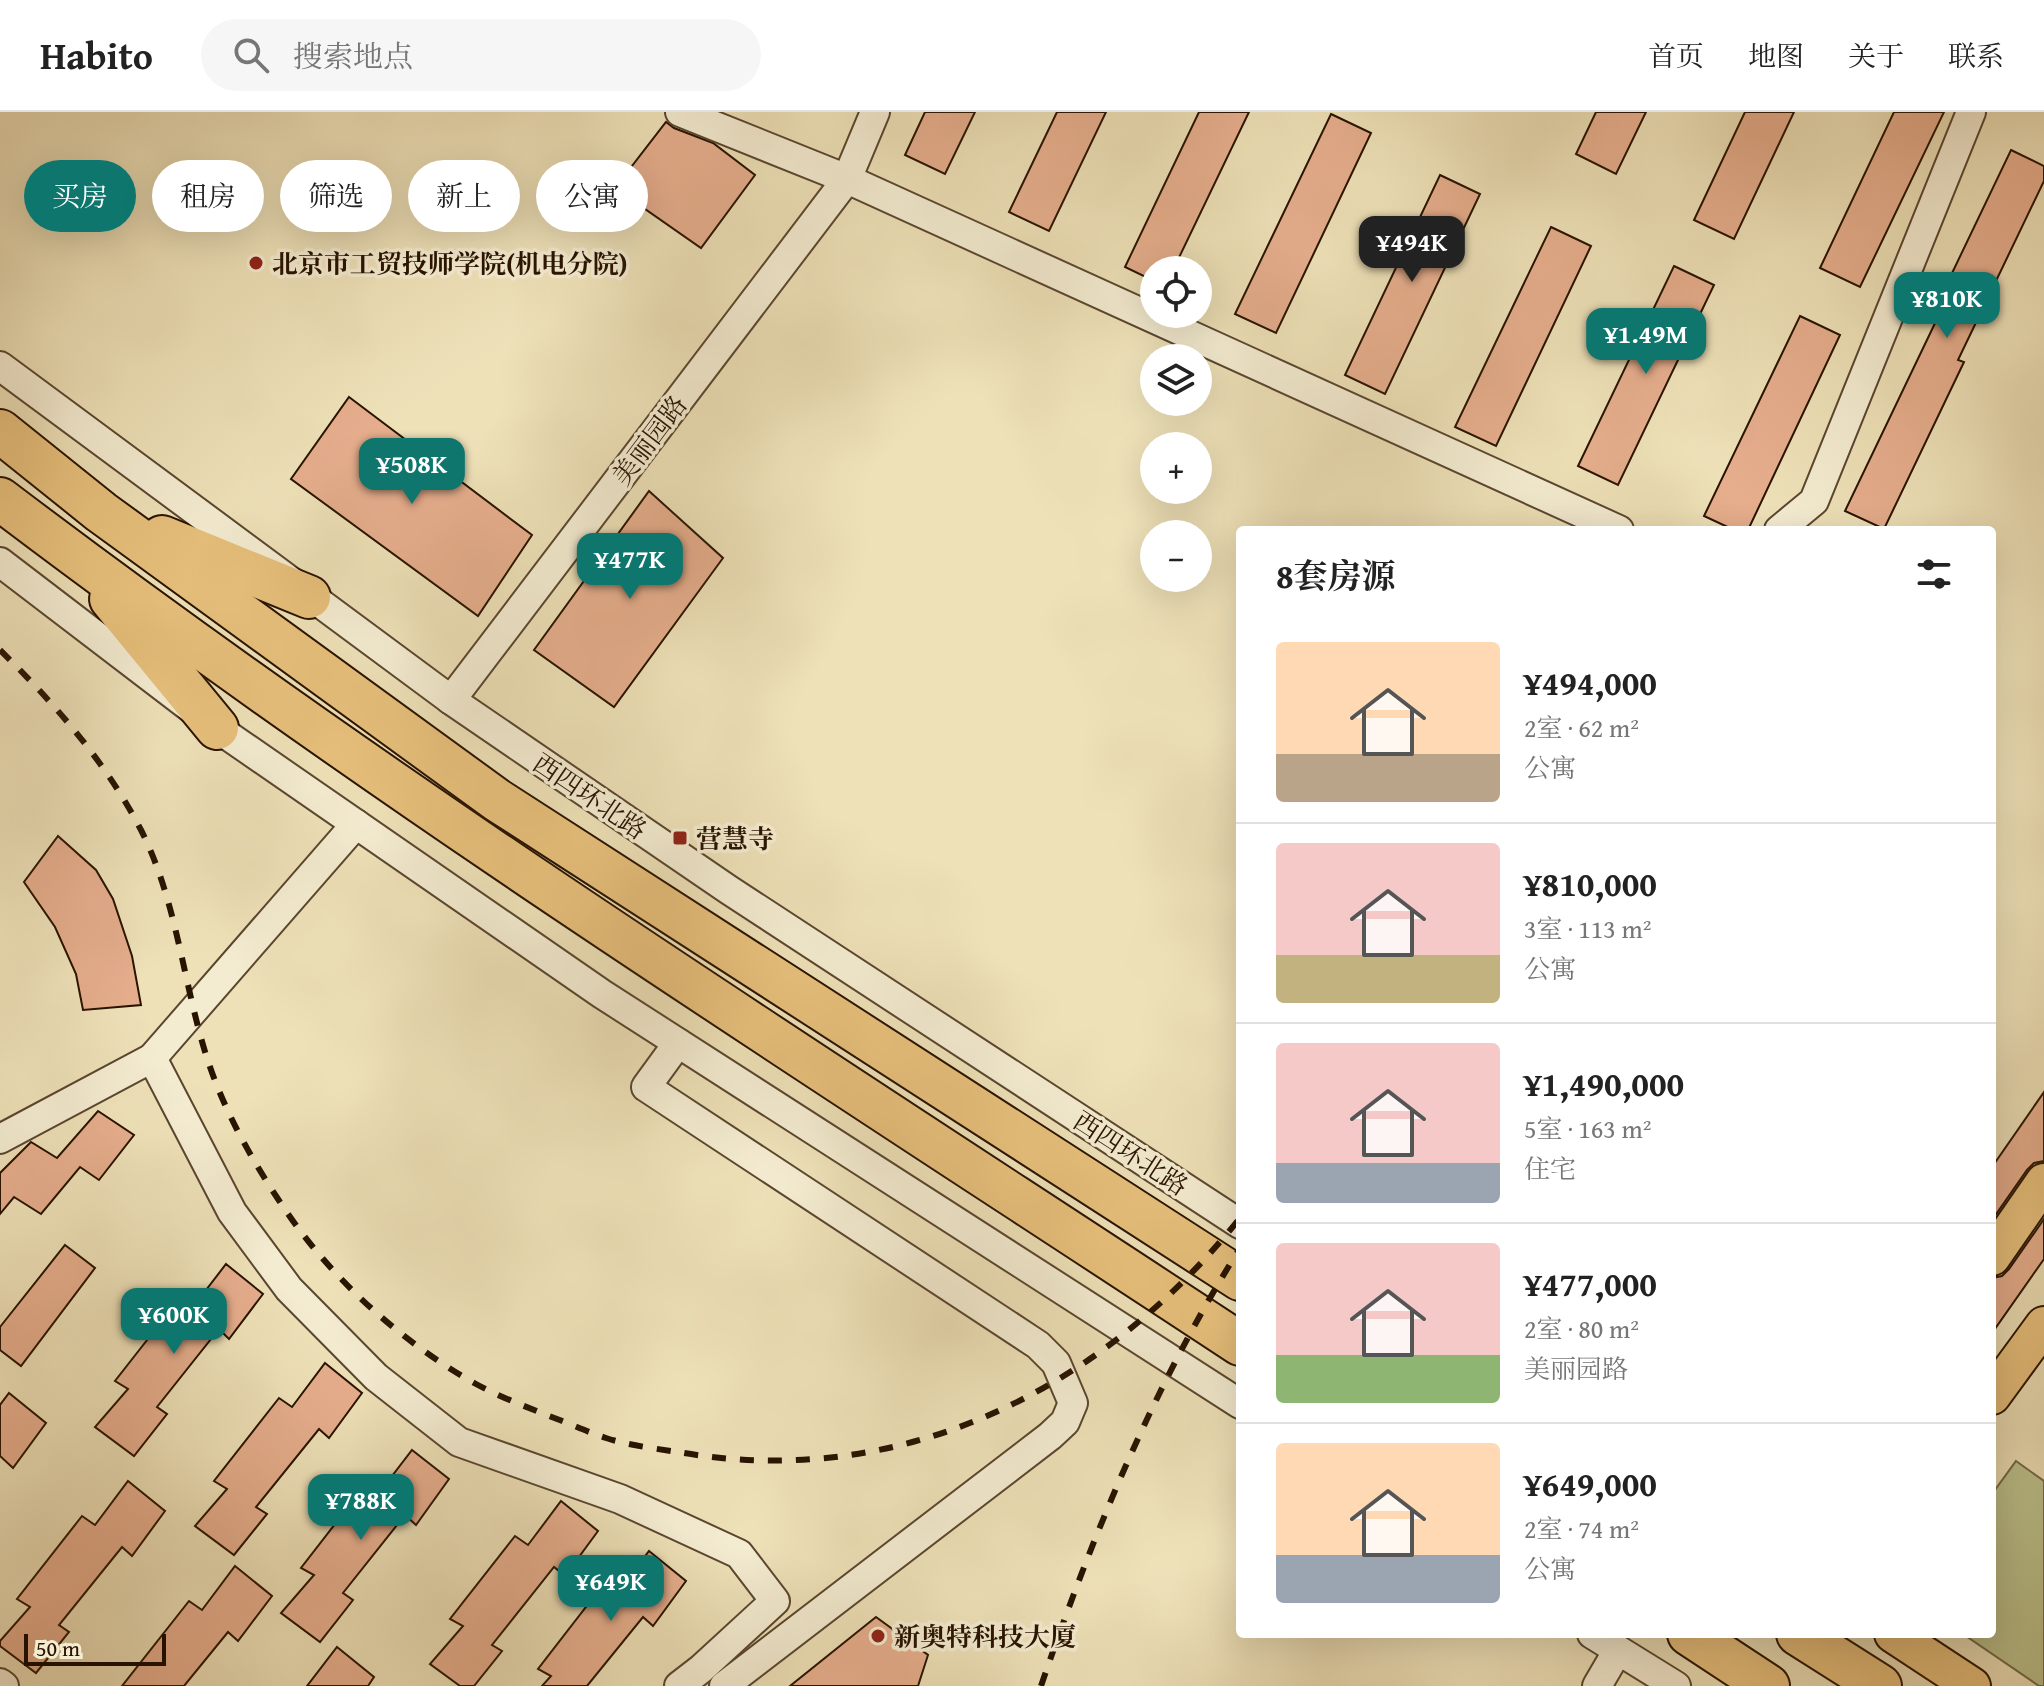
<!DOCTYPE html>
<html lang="zh">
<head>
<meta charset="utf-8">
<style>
	:root { --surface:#fff; --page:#f6f6f6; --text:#222; --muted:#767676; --line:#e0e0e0; --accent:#0f766e }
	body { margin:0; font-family:"Gentium Book Plus","Noto Serif SC",serif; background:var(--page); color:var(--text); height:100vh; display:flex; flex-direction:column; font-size:30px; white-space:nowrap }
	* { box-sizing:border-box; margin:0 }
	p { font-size:26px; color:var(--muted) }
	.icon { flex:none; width:44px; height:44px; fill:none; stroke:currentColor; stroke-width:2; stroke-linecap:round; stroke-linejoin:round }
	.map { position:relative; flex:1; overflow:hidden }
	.side { position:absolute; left:1236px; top:414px; width:760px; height:1112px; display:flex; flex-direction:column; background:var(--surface); border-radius:8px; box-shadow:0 8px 32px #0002 }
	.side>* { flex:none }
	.banner { position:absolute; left:24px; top:48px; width:760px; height:72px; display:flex; gap:16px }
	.tools { position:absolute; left:1140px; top:144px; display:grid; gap:16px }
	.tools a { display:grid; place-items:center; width:72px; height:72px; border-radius:50%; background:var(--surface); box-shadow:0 8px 32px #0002; font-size:40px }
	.scale { position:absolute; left:24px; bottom:20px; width:142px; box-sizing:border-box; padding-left:8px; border:4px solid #281301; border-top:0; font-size:22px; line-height:28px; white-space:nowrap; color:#281301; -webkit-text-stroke:6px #f4ecd1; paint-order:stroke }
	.price { position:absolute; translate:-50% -68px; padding:0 18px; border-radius:16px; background:var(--accent); color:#fff; font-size:26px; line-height:52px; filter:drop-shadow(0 2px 4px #0008) }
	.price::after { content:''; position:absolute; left:50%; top:48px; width:24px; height:18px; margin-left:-12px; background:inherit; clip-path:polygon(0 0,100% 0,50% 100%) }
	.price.selected { background:#222; color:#fff }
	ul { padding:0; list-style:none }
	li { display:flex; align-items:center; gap:24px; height:200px; padding:0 40px }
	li+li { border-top:2px solid var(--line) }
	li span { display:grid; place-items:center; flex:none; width:224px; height:160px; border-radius:8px; color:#555 }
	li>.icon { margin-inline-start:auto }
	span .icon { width:96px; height:96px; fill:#fffc; stroke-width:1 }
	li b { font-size:34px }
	h2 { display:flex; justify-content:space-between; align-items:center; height:96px; padding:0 40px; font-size:34px }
	.tag { padding:0 28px; border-radius:36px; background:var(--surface); box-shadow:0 8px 32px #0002; font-size:28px; line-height:72px }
	.tag.selected { background:var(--accent); color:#fff }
	header { display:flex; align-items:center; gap:48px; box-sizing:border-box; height:112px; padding:0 40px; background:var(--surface); border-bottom:2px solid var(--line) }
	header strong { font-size:38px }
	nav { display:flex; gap:44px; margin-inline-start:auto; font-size:28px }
	.search { width:560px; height:72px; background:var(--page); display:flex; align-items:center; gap:20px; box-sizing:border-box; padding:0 28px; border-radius:44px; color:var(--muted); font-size:30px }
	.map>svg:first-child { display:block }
	.green { fill:#bbc28d; stroke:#726a47; stroke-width:2 }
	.building { fill:#e6ae8d; stroke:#281301; stroke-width:2 }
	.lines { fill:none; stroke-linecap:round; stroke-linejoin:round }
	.minor-casing { stroke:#5a462f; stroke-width:32 }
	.major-casing { stroke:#281301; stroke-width:40 }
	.highway-casing { stroke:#281301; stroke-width:46 }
	.minor { stroke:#f4ecd1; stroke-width:28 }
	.major { stroke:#e7c07c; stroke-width:36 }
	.highway { stroke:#e7c07c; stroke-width:42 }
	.rail { stroke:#281301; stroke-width:6; stroke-dasharray:14 14; stroke-linecap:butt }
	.poi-dot { fill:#8f2418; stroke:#f4ecd1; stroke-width:3 }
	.labels { text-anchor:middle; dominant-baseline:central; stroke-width:7; stroke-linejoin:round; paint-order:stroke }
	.poi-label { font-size:26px; font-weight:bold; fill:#281301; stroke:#f4ecd1; text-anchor:start }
	.street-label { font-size:26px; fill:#281301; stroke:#f4ecd1 }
</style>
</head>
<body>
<header>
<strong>Habito</strong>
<div class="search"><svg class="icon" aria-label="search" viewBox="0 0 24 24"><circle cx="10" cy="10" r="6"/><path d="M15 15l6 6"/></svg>搜索地点</div>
<nav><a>首页</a><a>地图</a><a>关于</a><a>联系</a></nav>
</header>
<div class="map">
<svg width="2044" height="1574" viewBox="0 0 2044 1574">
	<rect width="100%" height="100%" fill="#eee1b8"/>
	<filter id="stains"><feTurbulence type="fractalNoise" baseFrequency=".0025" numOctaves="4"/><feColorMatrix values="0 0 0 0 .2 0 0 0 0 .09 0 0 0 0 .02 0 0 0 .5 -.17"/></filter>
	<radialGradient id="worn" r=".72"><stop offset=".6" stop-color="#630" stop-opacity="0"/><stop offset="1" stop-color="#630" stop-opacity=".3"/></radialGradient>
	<path class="green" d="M2016,1349L2044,1369V1574H2039L1963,1522H1992V1382Z"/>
	<g class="building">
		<path d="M925,0H975L945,62L905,43Z"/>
		<path d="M1057,0H1106L1049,119L1009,100Z"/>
		<path d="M1199,0H1249L1173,158H1154V169L1125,155Z"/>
		<path d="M1596,0H1646L1616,62L1576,42Z"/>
		<path d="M1745,0H1794L1734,127L1694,108Z"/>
		<path d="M1894,0H1944L1860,175L1820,156Z"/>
		<path d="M1331,2L1371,21L1276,221L1235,202Z"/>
		<path d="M666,10L674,16L713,31L755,63L701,136L615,76Z"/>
		<path d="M2011,38L2044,54V69L1958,248L1964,250L1884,417L1845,399L1937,207L1931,205Z"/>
		<path d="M1440,63L1480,82L1385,282L1345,263Z"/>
		<path d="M1551,115L1591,134L1496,334L1455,315Z"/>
		<path d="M1674,154L1714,173L1618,373L1578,354Z"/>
		<path d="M1800,204L1840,223L1748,418H1734L1704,404Z"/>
		<path d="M349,285L532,423L478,504L291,367Z"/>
		<path d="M649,379L723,446L614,595L534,538Z"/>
		<path d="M58,724L96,758L113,787L132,844L141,893L83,898L76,862L55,815L24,770Z"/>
		<path d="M2044,980V1049L2034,1051L2027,1058L1992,1108V1055Z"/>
		<path d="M98,999L134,1023L99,1068L80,1055L41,1102L14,1085L0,1102V1061L31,1030L57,1046Z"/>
		<path d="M2044,1107V1147L1992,1221V1166L2002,1164L2009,1157Z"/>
		<path d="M65,1133L95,1156L21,1254L0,1238V1215Z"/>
		<path d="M226,1152L263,1182L229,1227L219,1217L157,1295L167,1302L134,1344L95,1315L128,1277L115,1269L180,1186L193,1195Z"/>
		<path d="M325,1251L362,1281L329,1326L319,1317L256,1395L267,1402L234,1443L195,1414L227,1377L214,1369L279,1286L292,1295Z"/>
		<path d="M9,1281L46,1311L13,1356L0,1344V1293Z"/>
		<path d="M412,1338L449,1367L416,1413L405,1403L343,1481L353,1488L320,1530L281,1501L314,1463L301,1456L366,1372L379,1381Z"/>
		<path d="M128,1369L165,1399L132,1444L122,1435L59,1513L69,1520L36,1561L0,1534V1529L30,1495L17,1487L82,1404L95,1413Z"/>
		<path d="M561,1389L598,1419L565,1464L554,1455L492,1533L502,1539L474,1574H460L430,1552L463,1514L450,1507L515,1424L528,1433Z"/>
		<path d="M649,1439L686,1469L653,1514L643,1505L587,1574H542L551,1564L538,1557L603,1473L616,1483Z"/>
		<path d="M235,1454L272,1484L238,1529L228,1520L184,1574H122L189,1489L202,1498Z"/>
		<path d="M876,1505L928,1543L918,1574H790Z"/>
		<path d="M337,1535L374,1565L368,1574H307Z"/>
	</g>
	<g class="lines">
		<g class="minor-casing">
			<g id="minor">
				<path d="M680,0L847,67L1619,418"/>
				<path d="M0,254L451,588L729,778L1240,1112"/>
				<path d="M1779,418L1814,389L1971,0"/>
				<path d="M0,450L217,616L602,882L1240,1292"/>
				<path d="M451,588L847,67L875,0"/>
				<path d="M678,931L646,975L1038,1233L1056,1251L1073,1291L1065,1310L1050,1324L724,1574"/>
				<path d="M152,946L232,1100L289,1177L376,1265L459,1330L620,1387L739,1442L775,1489L701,1557L679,1574"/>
				<path d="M0,1027L152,946L356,712"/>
				<path d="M1592,1522L1676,1574"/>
				<path d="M0,1571L4,1574"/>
				<path d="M1597,1574L1618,1538"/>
			</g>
		</g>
		<g class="major-casing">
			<g id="major">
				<path d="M1992,1145L2044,1070"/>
				<path d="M1992,1284L2044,1213"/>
				<path d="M1893,1522L1972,1574"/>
			</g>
		</g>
		<g class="highway-casing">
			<g id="highway">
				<path d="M0,319L101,400L497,688L1240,1167"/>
				<path d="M0,387C399,690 822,957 1240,1232"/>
				<path d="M162,425L309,485"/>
				<path d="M111,487L217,616"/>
				<path d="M1689,1522L1768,1574"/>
				<path d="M1798,1522L1880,1574"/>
			</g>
		</g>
		<use href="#minor" class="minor"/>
		<use href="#major" class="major"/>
		<use href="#highway" class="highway"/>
		<g class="rail">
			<path d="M0,538C54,591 106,650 141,718C177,789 183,871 207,946C223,996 249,1043 278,1087C326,1162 399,1229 476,1272C502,1286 529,1296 557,1307C573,1313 590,1321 606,1326C631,1334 659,1337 684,1341C904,1378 1104,1276 1240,1106"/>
			<path d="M1041,1574C1093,1422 1154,1273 1240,1136"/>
		</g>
	</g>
	<g class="poi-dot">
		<circle cx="256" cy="151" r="8"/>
		<rect x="672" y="718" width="16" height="16" rx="4"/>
		<circle cx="878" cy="1524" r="8"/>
	</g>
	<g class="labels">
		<g class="poi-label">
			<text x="272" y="151">北京市工贸技师学院(机电分院)</text>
			<text x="696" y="726">营慧寺</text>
			<text x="894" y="1524">新奥特科技大厦</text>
		</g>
		<g class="street-label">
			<text transform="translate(649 328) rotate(-53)">美丽园路</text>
			<text transform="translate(590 684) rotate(34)">西四环北路</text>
			<text transform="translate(1131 1041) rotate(33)">西四环北路</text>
		</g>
	</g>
	<rect width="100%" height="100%" filter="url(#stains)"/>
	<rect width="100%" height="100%" fill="url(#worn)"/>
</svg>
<div class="tools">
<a><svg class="icon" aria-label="locate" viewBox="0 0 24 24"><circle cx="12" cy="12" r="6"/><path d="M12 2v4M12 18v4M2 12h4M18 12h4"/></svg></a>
<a><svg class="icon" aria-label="layers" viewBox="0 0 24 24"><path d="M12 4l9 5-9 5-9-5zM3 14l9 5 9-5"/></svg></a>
<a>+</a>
<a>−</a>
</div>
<div class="scale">50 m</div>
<b class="price selected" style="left:1412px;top:172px">¥494K</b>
<b class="price" style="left:1947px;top:228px">¥810K</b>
<b class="price" style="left:1646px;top:264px">¥1.49M</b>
<b class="price" style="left:412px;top:394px">¥508K</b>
<b class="price" style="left:630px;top:489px">¥477K</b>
<b class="price" style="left:174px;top:1244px">¥600K</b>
<b class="price" style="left:361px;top:1430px">¥788K</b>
<b class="price" style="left:611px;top:1511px">¥649K</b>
<div class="banner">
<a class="tag selected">买房</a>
<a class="tag">租房</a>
<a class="tag">筛选</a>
<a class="tag">新上</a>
<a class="tag">公寓</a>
</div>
<section class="side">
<h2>8套房源<svg class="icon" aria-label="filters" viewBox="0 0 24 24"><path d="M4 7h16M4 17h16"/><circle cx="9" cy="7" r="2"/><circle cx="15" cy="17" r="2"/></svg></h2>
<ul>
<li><span style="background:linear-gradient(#ffd9b3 70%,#b9a48a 0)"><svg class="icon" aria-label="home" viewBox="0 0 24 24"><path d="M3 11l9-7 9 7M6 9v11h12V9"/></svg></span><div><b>¥494,000</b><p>2室 · 62 m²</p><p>公寓</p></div></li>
<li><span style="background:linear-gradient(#f6c9c9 70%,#c2b280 0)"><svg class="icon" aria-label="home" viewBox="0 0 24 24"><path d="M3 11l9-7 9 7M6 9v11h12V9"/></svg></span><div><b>¥810,000</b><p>3室 · 113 m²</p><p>公寓</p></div></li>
<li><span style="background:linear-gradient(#f6c9c9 75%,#9aa5b1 0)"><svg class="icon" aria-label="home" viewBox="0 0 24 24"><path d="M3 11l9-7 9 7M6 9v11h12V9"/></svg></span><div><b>¥1,490,000</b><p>5室 · 163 m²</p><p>住宅</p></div></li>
<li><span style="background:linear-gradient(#f6c9c9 70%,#8fb573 0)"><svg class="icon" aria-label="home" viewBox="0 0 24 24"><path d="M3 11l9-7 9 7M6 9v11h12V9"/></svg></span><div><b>¥477,000</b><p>2室 · 80 m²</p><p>美丽园路</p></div></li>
<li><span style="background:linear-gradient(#ffd9b3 70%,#9aa5b1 0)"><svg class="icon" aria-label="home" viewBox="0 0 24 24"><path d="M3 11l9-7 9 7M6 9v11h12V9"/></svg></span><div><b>¥649,000</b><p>2室 · 74 m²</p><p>公寓</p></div></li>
</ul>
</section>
</div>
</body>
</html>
